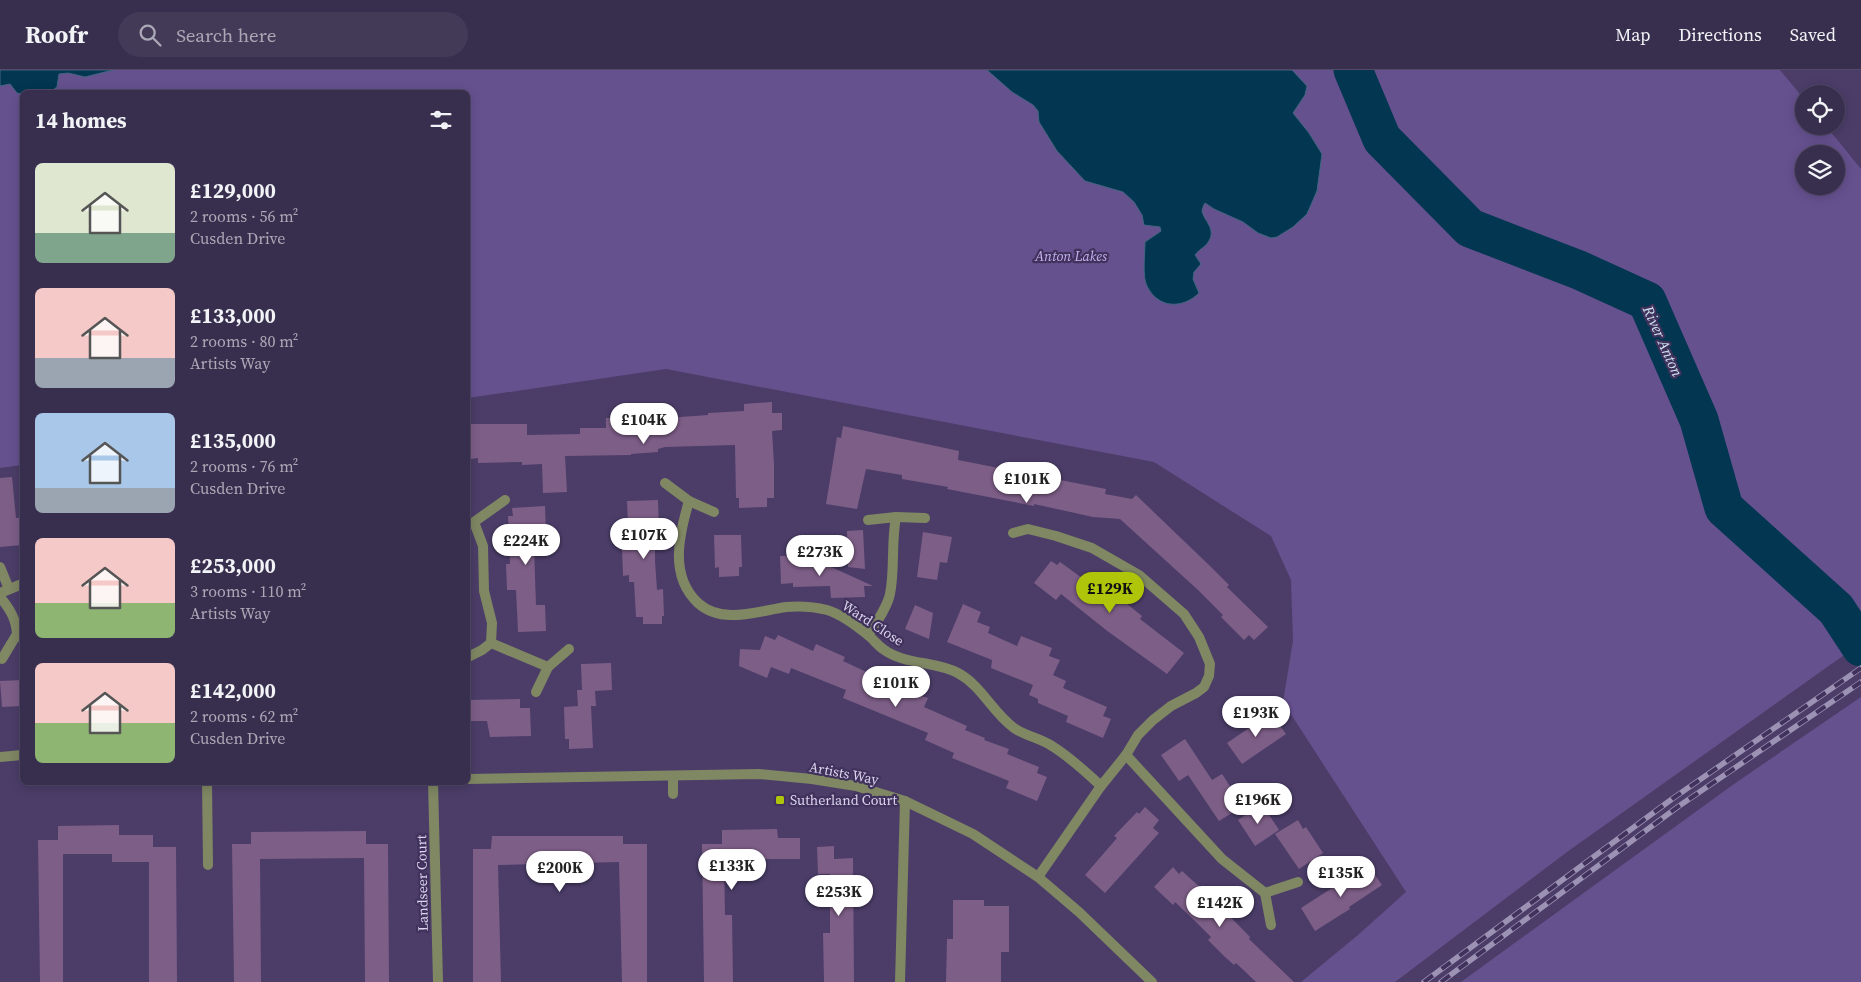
<!DOCTYPE html>
<html lang="en">
<head>
<meta charset="utf-8">
<style>
	:root { --surface:#382e4e; --page:#433a58; --text:#f1f3f6; --muted:#aba8b6; --line:#524a66; --accent:#aec509 }
	body { margin:0; font-family:"Source Serif 4",serif; background:var(--page); color:var(--text); height:100vh; display:flex; flex-direction:column; font-size:19px; white-space:nowrap }
	* { box-sizing:border-box; margin:0 }
	p { font-size:16px; color:var(--muted) }
	.icon { flex:none; width:28px; height:28px; fill:none; stroke:currentColor; stroke-width:2; stroke-linecap:round; stroke-linejoin:round }
	.map { position:relative; flex:1; overflow:hidden }
	.drawer { position:absolute; left:20px; top:20px; width:450px; height:695px; display:flex; flex-direction:column; background:var(--surface); border-radius:8px; box-shadow:0 2px 12px #0003,0 0 0 1px var(--line) }
	.drawer>* { flex:none }
	.fabs { position:absolute; left:1795px; top:15px; display:grid; gap:10px }
	.fabs a { display:grid; place-items:center; width:50px; height:50px; border-radius:50%; background:var(--surface); box-shadow:0 2px 12px #0003,0 0 0 1px var(--line); font-size:25px }
	.price { position:absolute; translate:-50% -42px; padding:0 11px; border-radius:18px; background:#fff; color:#222; font-size:16px; line-height:32px; filter:drop-shadow(0 1px 2px #0008) }
	.price::after { content:''; position:absolute; left:50%; top:30px; width:15px; height:11px; margin-left:-8px; background:inherit; clip-path:polygon(0 0,100% 0,50% 100%) }
	.price.selected { background:var(--accent); color:#111 }
	ul { padding:0; list-style:none }
	li { display:flex; align-items:center; gap:15px; height:125px; padding:0 15px }
	li span { display:grid; place-items:center; flex:none; width:140px; height:100px; border-radius:8px; color:#555 }
	li>.icon { margin-inline-start:auto }
	span .icon { width:60px; height:60px; fill:#fffc; stroke-width:1 }
	li b { font-size:21px }
	h2 { display:flex; justify-content:space-between; align-items:center; height:60px; padding:0 15px; font-size:21px }
	header { display:flex; align-items:center; gap:30px; box-sizing:border-box; height:70px; padding:0 25px; background:var(--surface); border-bottom:1px solid var(--line) }
	header strong { font-size:24px }
	nav { display:flex; gap:28px; margin-inline-start:auto; font-size:18px }
	.search { width:350px; height:45px; background:var(--page); display:flex; align-items:center; gap:12px; box-sizing:border-box; padding:0 18px; border-radius:28px; color:var(--muted); font-size:19px }
	.map>svg:first-child { display:block }
	.green { fill:#66518f; fill-rule:evenodd }
	.water { fill:#023651; stroke:#436580 }
	.lines { fill:none; stroke-linecap:round; stroke-linejoin:round }
	.river { stroke:#023651; stroke-width:39 }
	.building { fill:#7d5e87 }
	.service { stroke:#7f8763; stroke-width:10 }
	.minor { stroke:#7f8763; stroke-width:10 }
	.rail-casing { stroke:#9c92b4; stroke-width:5.5 }
	.rail { stroke:#40325c; stroke-width:4; stroke-dasharray:11; stroke-linecap:butt }
	.poi-dot { fill:#aec509; stroke:#40325c; stroke-width:2 }
	.labels { text-anchor:middle; dominant-baseline:central; stroke-width:4.5; stroke-linejoin:round; paint-order:stroke }
	.park-label { font-size:14px; font-style:italic; fill:#c5b3f1; stroke:#40325c }
	.street-label { font-size:14px; fill:#dbd4ee; stroke:#40325c }
	.poi-label { font-size:14px; fill:#dbd4ee; stroke:#40325c; text-anchor:start }
	.water-label { font-size:15px; font-style:italic; fill:#cee3f1; stroke:#40325c }
</style>
</head>
<body>
<header>
<strong>Roofr</strong>
<div class="search"><svg class="icon" aria-label="search" viewBox="0 0 24 24"><circle cx="10" cy="10" r="6"/><path d="M15 15l6 6"/></svg>Search here</div>
<nav><a>Map</a><a>Directions</a><a>Saved</a></nav>
</header>
<div class="map">
<svg width="1861" height="912" viewBox="0 0 1861 912">
	<rect width="100%" height="100%" fill="#4b3d68"/>
	<g class="green">
		<path d="M0,0H1780L1804,29V56H1826L1861,99V573L1567,782L1395,912H1301L1358,865L1406,822L1283,632L1293,571L1291,510L1271,466L1154,392L666,299L468,328V22H22V395L0,398ZM1804,84H1836V116H1804Z"/>
		<path d="M1861,627V912H1461L1734,714Z"/>
	</g>
	<g class="water">
		<path d="M0,0H113L85,7L68,3L59,4L57,17L50,22H22V24L17,23L10,14L0,16Z"/>
		<path d="M987,0H1292L1307,16L1305,25L1293,43L1309,63L1322,84L1317,121L1307,144L1293,157L1277,167L1271,168L1258,163L1243,152L1214,139L1205,133C1204,134 1202,140 1202,141C1204,151 1216,158 1209,171C1206,177 1199,179 1195,185L1201,194L1194,202L1193,209L1199,223C1183,239 1158,239 1147,216C1142,207 1145,183 1145,172L1161,161L1160,157L1144,155L1142,145L1134,132L1123,122L1085,111L1057,81L1039,52L1038,41L1033,35L1012,22Z"/>
	</g>
	<g class="lines">
		<path class="river" d="M1353,0L1382,69L1470,158L1579,200L1647,231L1699,350L1724,438L1836,539L1861,577"/>
	</g>
	<g class="building">
		<path d="M772,332V343H782V360L772,361L774,394V428H767V437L739,438V428H736L735,375L665,377L658,379V382L631,384V385L565,386L567,422L543,423L542,394L522,395V392L478,393V388L471,389L469,354H527V365L580,364V358H606V348H637V343L666,342V348L708,345V343L744,341V334Z"/>
		<path d="M843,356L959,381L958,390L1106,419L1105,424L1132,429L1136,425L1209,495L1229,515L1227,517L1268,557L1254,570L1249,565L1244,570L1221,547L1223,545L1198,520L1120,449L1093,447L1034,434V436L947,419L948,417L902,409V405L866,399L857,439L826,434L837,367L841,368Z"/>
		<path d="M12,407L16,448H22V475L0,477V408Z"/>
		<path d="M658,430L659,461H655V491L657,520L663,519L664,546H662V554H643V547H636L634,512H629V505L623,506L622,478H629L627,431Z"/>
		<path d="M545,436L546,461H537V477H534L536,535H545L546,561L518,562L516,520H507L506,494H510L508,446H513L512,438Z"/>
		<path d="M863,460L865,499L848,497L847,461Z"/>
		<path d="M923,462L952,467L947,493L940,492L937,510L917,507Z"/>
		<path d="M714,465H741L742,497H739V506L719,507V497L715,498Z"/>
		<path d="M815,485V498L829,496L873,516H864L865,527L831,528L830,516L793,517V513L781,514L780,486Z"/>
		<path d="M1051,491L1057,495L1060,492L1089,513L1091,510L1097,515L1099,511L1142,546L1140,549L1184,583L1167,604L1106,560L1061,524L1056,530L1034,513Z"/>
		<path d="M963,534L981,542L977,552L990,557L988,563L1017,576L1021,566L1052,578L1049,586L1060,590L1053,605L1066,611L1063,618L1107,637L1103,646L1111,649L1103,668L1066,652L1068,646L1038,633V629L1029,625L1033,615L991,598L992,590L947,572Z"/>
		<path d="M915,535L933,543L929,569L905,559Z"/>
		<path d="M778,565L813,581L816,574L845,587L843,591L896,616L897,611L918,619L922,622L921,626L928,628L924,637L967,656L965,660L985,668L984,670L1009,679L1007,684L1039,697L1037,703L1047,707L1037,731L1006,718L1009,711L952,688L954,683L925,670L928,663L843,628L846,620L791,598L789,604L771,597L767,608L739,596L740,579L760,580L765,566L775,570Z"/>
		<path d="M611,593L612,620L595,621L596,636H591L593,678L569,679V669H565L564,637L578,636L577,620H582L581,594Z"/>
		<path d="M22,610V636L2,637L0,611Z"/>
		<path d="M520,629V638H530L531,666L490,667L487,651H468V630Z"/>
		<path d="M1271,643L1286,664L1242,694L1227,673Z"/>
		<path d="M1185,669L1212,710L1222,704L1243,736L1219,751L1188,705L1179,711L1161,685Z"/>
		<path d="M1262,734L1279,760L1255,776L1238,750Z"/>
		<path d="M1145,737L1159,750L1153,758L1159,763L1105,823L1085,805L1117,768L1114,766L1137,742L1139,744Z"/>
		<path d="M1298,750L1303,759L1306,757L1323,783L1299,799L1275,764Z"/>
		<path d="M119,755V765H153V777H176L177,912H149V792H112V784H63V912H40L38,770H58V756Z"/>
		<path d="M777,759L778,768H800V789H724L725,845H732L733,912H704L702,774H722V760Z"/>
		<path d="M366,761V774H388L389,912H365L364,788L260,789L261,912H234L232,774H251V762Z"/>
		<path d="M492,766H623V774H647V912H622L619,792L498,795L501,912H473V779H491Z"/>
		<path d="M834,776V789L853,788L854,912H824L823,863H830V804H818L817,777Z"/>
		<path d="M1368,795L1382,815L1349,837L1350,839L1315,861L1301,838Z"/>
		<path d="M1173,797L1179,804L1182,801L1213,829L1250,867L1249,869L1294,912H1256L1236,893L1234,895L1225,887L1208,870L1211,867L1197,853L1175,832L1173,835L1154,817Z"/>
		<path d="M953,830H984V836H1009V882H1001V912H946L947,869H953Z"/>
	</g>
	<g class="lines">
		<g class="service">
			<path d="M673,706V724"/>
			<path d="M207,712L208,795"/>
		</g>
		<g class="minor">
			<path d="M665,413L689,431C679,465 669,506 698,533C722,555 758,541 786,537C798,536 815,537 827,540C841,544 858,557 869,566C874,570 877,575 883,579C904,595 936,591 958,603C982,616 992,642 1014,658C1025,666 1040,668 1052,676C1070,687 1086,702 1101,716"/>
			<path d="M689,431L714,442"/>
			<path d="M896,447L925,448"/>
			<path d="M1013,463L1028,459L1056,466L1092,478L1139,505L1184,544L1199,567L1210,594L1209,606L1204,617L1196,623L1171,636L1153,650L1138,665L1126,685L1101,716L1038,807"/>
			<path d="M0,497L9,519"/>
			<path d="M0,523L22,514"/>
			<path d="M0,527C10,539 16,549 17,564L22,568"/>
			<path d="M868,565C876,553 887,538 890,524C895,499 891,473 896,447L868,450"/>
			<path d="M491,573L548,597L569,579"/>
			<path d="M468,587L482,580L491,573L492,553L484,521L483,476L474,452L505,430"/>
			<path d="M2,589L17,564"/>
			<path d="M536,622L548,597"/>
			<path d="M1126,685L1222,789L1265,823L1271,855"/>
			<path d="M0,687L22,685"/>
			<path d="M468,709L759,704L812,709L856,716L905,731L973,764L1038,807L1079,842L1152,912"/>
			<path d="M433,712L438,912"/>
			<path d="M1265,823L1298,812"/>
			<path d="M900,912L905,731"/>
		</g>
		<g class="rail-casing">
			<g id="rail">
				<path d="M1424,912L1672,729L1861,598"/>
				<path d="M1441,912L1679,736L1861,612"/>
			</g>
		</g>
		<use href="#rail" class="rail"/>
	</g>
	<rect class="poi-dot" x="775" y="725" width="10" height="10" rx="2.5"/>
	<g class="labels">
		<g class="park-label">
			<text x="1071" y="186">Anton Lakes</text>
		</g>
		<g class="street-label">
			<text transform="translate(873 553) rotate(33)">Ward Close</text>
			<text transform="translate(844 703) rotate(11)">Artists Way</text>
			<text transform="translate(422 813) rotate(-91)">Landseer Court</text>
		</g>
		<g class="poi-label">
			<text x="790" y="730">Sutherland Court</text>
		</g>
		<g class="water-label">
			<text transform="translate(1663 271) rotate(66)">River Anton</text>
		</g>
	</g>
</svg>
<div class="fabs">
<a><svg class="icon" aria-label="locate" viewBox="0 0 24 24"><circle cx="12" cy="12" r="6"/><path d="M12 2v4M12 18v4M2 12h4M18 12h4"/></svg></a>
<a><svg class="icon" aria-label="layers" viewBox="0 0 24 24"><path d="M12 4l9 5-9 5-9-5zM3 14l9 5 9-5"/></svg></a>
</div>
<b class="price" style="left:644px;top:375px">£104K</b>
<b class="price" style="left:1027px;top:434px">£101K</b>
<b class="price" style="left:644px;top:490px">£107K</b>
<b class="price" style="left:526px;top:496px">£224K</b>
<b class="price" style="left:820px;top:507px">£273K</b>
<b class="price selected" style="left:1110px;top:544px">£129K</b>
<b class="price" style="left:896px;top:638px">£101K</b>
<b class="price" style="left:1256px;top:668px">£193K</b>
<b class="price" style="left:1258px;top:755px">£196K</b>
<b class="price" style="left:732px;top:821px">£133K</b>
<b class="price" style="left:560px;top:823px">£200K</b>
<b class="price" style="left:1341px;top:828px">£135K</b>
<b class="price" style="left:839px;top:847px">£253K</b>
<b class="price" style="left:1220px;top:858px">£142K</b>
<section class="drawer">
<h2>14 homes<svg class="icon" aria-label="filters" viewBox="0 0 24 24"><path d="M4 7h16M4 17h16"/><circle cx="9" cy="7" r="2"/><circle cx="15" cy="17" r="2"/></svg></h2>
<ul>
<li><span style="background:linear-gradient(#dfe7d0 70%,#7fa58c 0)"><svg class="icon" aria-label="home" viewBox="0 0 24 24"><path d="M3 11l9-7 9 7M6 9v11h12V9"/></svg></span><div><b>£129,000</b><p>2 rooms · 56 m²</p><p>Cusden Drive</p></div></li>
<li><span style="background:linear-gradient(#f6c9c9 70%,#9aa5b1 0)"><svg class="icon" aria-label="home" viewBox="0 0 24 24"><path d="M3 11l9-7 9 7M6 9v11h12V9"/></svg></span><div><b>£133,000</b><p>2 rooms · 80 m²</p><p>Artists Way</p></div></li>
<li><span style="background:linear-gradient(#a9c7e8 75%,#9aa5b1 0)"><svg class="icon" aria-label="home" viewBox="0 0 24 24"><path d="M3 11l9-7 9 7M6 9v11h12V9"/></svg></span><div><b>£135,000</b><p>2 rooms · 76 m²</p><p>Cusden Drive</p></div></li>
<li><span style="background:linear-gradient(#f6c9c9 65%,#8fb573 0)"><svg class="icon" aria-label="home" viewBox="0 0 24 24"><path d="M3 11l9-7 9 7M6 9v11h12V9"/></svg></span><div><b>£253,000</b><p>3 rooms · 110 m²</p><p>Artists Way</p></div></li>
<li><span style="background:linear-gradient(#f6c9c9 60%,#8fb573 0)"><svg class="icon" aria-label="home" viewBox="0 0 24 24"><path d="M3 11l9-7 9 7M6 9v11h12V9"/></svg></span><div><b>£142,000</b><p>2 rooms · 62 m²</p><p>Cusden Drive</p></div></li>
</ul>
</section>
</div>
</body>
</html>
